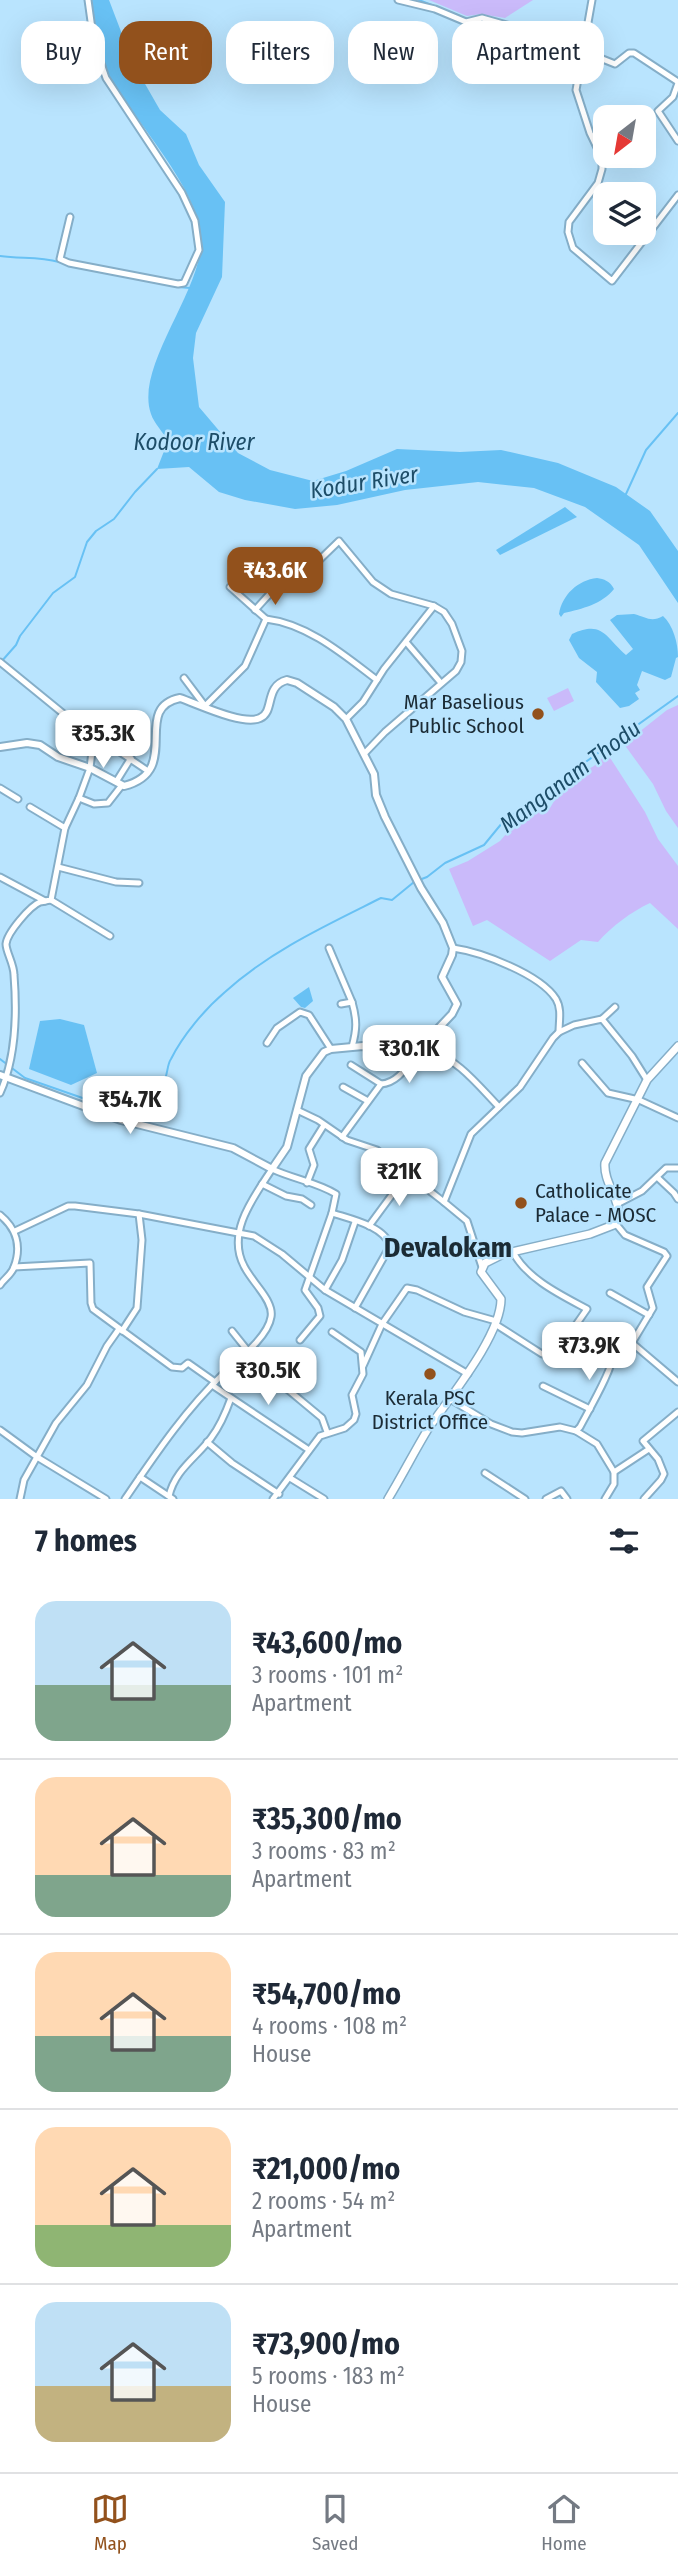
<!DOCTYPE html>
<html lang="en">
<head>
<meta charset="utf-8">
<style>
	:root { --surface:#fff; --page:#f6f6f7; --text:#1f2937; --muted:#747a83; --line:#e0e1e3; --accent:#92511c }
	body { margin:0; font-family:"Fira Sans Condensed",sans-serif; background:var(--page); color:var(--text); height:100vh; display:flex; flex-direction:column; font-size:26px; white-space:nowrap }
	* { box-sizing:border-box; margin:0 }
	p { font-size:23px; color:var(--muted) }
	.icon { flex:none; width:38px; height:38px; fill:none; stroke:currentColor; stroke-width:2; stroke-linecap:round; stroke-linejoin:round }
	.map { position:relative; height:1499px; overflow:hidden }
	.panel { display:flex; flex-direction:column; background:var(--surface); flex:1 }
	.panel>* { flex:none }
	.hud { position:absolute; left:21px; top:21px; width:637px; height:63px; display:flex; gap:14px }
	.needle { width:46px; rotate:211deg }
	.fabs { position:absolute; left:593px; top:105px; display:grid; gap:14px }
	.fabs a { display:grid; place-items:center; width:63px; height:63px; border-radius:14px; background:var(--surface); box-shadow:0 7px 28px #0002; font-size:35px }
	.price { position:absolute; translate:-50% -60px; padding:0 16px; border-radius:14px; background:#fff; color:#222; font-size:23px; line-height:46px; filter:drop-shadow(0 2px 4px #0008) }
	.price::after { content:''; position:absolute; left:50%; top:42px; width:21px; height:16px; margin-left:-10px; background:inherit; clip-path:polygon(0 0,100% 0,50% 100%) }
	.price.active { background:var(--accent); color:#fff }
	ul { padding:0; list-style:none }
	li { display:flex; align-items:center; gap:21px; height:175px; padding:0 35px }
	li+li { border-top:2px solid var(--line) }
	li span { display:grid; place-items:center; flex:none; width:196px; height:140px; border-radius:21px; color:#555 }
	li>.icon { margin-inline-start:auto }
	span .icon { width:84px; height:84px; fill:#fffc; stroke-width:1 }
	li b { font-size:30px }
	h2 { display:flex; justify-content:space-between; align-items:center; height:84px; padding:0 35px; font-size:30px }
	.tag { padding:0 24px; border-radius:21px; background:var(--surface); box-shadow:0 7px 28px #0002; font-size:24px; line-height:63px }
	.tag.active { background:var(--accent); color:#fff }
	.tabs { display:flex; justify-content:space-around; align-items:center; height:98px; border-top:2px solid var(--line); background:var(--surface); font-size:19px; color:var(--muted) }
	.tabs a { display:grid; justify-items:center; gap:4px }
	.tabs .active { color:var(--accent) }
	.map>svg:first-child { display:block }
	.green { fill:#cabafa }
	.water { fill:#68c1f4 }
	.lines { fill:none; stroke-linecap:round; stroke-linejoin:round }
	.stream { stroke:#68c1f4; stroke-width:2 }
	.minor-casing { stroke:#85aec8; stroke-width:9 }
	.tertiary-casing { stroke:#85aec8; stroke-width:10 }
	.secondary-casing { stroke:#85aec8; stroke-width:10 }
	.minor { stroke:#fff; stroke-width:5 }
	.tertiary { stroke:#fff; stroke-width:6 }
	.secondary { stroke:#fff; stroke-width:7 }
	.poi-dot { fill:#92511c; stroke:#b9e4fe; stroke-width:2.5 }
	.labels { text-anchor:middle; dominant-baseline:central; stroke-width:5; stroke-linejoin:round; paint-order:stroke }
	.poi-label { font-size:21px; fill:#1b2b35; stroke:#b9e4fe; text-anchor:end }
	.water-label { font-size:23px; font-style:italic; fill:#1d4d68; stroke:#b9e4fe }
	.district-label { font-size:28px; font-weight:bold; fill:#1b2b35; stroke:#b9e4fe }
</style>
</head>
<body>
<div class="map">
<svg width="678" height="1499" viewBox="0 0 678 1499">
	<rect width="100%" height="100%" fill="#b9e4fe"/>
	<g class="green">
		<path d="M429,0H533L505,18L481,14L467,16Z"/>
		<path d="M568,688L574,701L554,711L547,698Z"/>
		<path d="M678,705V828L666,811L653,784L624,744L667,710Z"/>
		<path d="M607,753L645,812L658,839L678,866V929L650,903C631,912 612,926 598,942L581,940L550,961L487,920L473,926L449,869L468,861L500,841L521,817L550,808L566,781L594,766Z"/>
	</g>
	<g class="water">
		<path d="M90,0H109L133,63L160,110L186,134L199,165L225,202L222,277L196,333L193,358L199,407L238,453L270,470L313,481L346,471L397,449L460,452L501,450L558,463L616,487L650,511L678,551V603L639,545L585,507L534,488L478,482L405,490L337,505L295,509L245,500L219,492L189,467L157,469L168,441C163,432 154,423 151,414C134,366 204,289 201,238C198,187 135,122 110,77C97,54 94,26 90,0Z"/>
		<path d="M565,507L577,517L500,555L496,550Z"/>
		<path d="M597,578C604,579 610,581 614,589C602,604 582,609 564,613L561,617L559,614C562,595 578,580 597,578Z"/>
		<path d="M634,614C646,617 651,623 663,616C673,625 678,643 678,657L676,658L671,677L665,680L642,671L637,685L640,690L635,693L639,699L629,706L620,708L596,682L597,672L579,658L569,640L572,634C603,620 605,637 626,655L633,649L610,620L617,615Z"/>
		<path d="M309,987L313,1001L305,1008L301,1007L293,998Z"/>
		<path d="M60,1019L84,1025L97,1073L71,1085L29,1069L40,1021Z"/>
	</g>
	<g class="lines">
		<g class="stream">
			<path d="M419,0L460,16"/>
			<path d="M0,256C21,259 39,256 59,262"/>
			<path d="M89,269L128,277"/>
			<path d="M178,287L190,288"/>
			<path d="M626,494L646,450L678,413"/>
			<path d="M1,662L16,645L20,636L53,593L75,577L87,542L96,531L114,519L135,492L157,469"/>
			<path d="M419,880L427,877L445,863L484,845L507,817L539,804L548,797L559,781L678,696"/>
			<path d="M0,1059L25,1078L117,1110L133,1112C149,1105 159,1096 165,1079C168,1072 167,1065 171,1059C183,1035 205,1009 225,992C270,951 327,925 381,898L392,900L414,882"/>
		</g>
		<g class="minor-casing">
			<g id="minor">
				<path d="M398,0L435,9L466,22L482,18L514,27L526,26L573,42L585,49"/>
				<path d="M592,0L576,90L590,133L602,158V169L598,183L569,222L568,232L573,248L612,281L678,195"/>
				<path d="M585,52L615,64L629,53H634L678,82"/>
				<path d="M678,83L673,97L658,111L678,141"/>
				<path d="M70,217L60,259L69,263L178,284L184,283L199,250L195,221L182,193L106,78L94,43L88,0"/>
				<path d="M230,587L266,619"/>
				<path d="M255,610L286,576L294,572L308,571L339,541L373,582L391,594L434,606L444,612L452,624L462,651L461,662L456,671L385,732L364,754"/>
				<path d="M406,642L441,683"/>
				<path d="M0,662L65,715L148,771"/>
				<path d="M184,678L205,706L245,666L266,619C308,624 344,655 377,680"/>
				<path d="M346,719L363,702L384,669L434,606"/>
				<path d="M116,782L131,758"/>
				<path d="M0,788L18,799"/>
				<path d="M79,798L90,768L94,735"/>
				<path d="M30,807L65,828"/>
				<path d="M58,867L116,882L139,883"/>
				<path d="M0,877L45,901"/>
				<path d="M51,900L110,936"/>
				<path d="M329,948L352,1002"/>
				<path d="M453,948C481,952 540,974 556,999C562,1009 559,1021 559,1032"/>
				<path d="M341,1004L352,1002C357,1020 357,1029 352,1047"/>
				<path d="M602,1019L615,1007"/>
				<path d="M267,1043L277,1028L300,1012L309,1015L331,1049"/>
				<path d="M427,1049C458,1059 477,1084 499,1107"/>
				<path d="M582,1063L608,1093L639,1100L678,1118"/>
				<path d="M381,1084C397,1083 408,1067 415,1053"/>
				<path d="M343,1087L368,1101"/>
				<path d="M0,1093C16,1058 17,1013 14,975C14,964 6,952 6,944C7,933 30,906 40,902C41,902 50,900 51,900L65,828L79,798L94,804L108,803L122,785"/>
				<path d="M297,1110L318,1120L347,1140L377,1150L444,1202L467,1221L482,1267"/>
				<path d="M342,1137L381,1084L351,1065"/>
				<path d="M657,1177L674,1193L678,1199"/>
				<path d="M307,1183L314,1165L309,1149L324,1125"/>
				<path d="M262,1184L286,1196L302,1199L311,1205"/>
				<path d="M444,1202L471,1134L520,1087L553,1038L559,1032L574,1025L602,1019L632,1056L647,1080"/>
				<path d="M617,1204L642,1191L666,1168H678"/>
				<path d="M332,1213C350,1219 385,1226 390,1246L355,1308"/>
				<path d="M0,1215C16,1228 22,1246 14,1267C12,1274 4,1279 0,1285"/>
				<path d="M369,1226L408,1173"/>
				<path d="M15,1231L68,1206H75L139,1214L254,1236L282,1254L325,1290L468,1374"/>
				<path d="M513,1252C527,1279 561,1295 587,1309L571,1332"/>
				<path d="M14,1267L90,1263L91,1303L93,1309L172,1367L182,1368L188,1363L215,1382"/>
				<path d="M325,1290L342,1260L355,1222"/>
				<path d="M610,1293L649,1315"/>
				<path d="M122,1331L137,1308L142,1240L139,1214"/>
				<path d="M232,1331L248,1351"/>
				<path d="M632,1343L678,1382"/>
				<path d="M245,1354L322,1418L327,1432"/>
				<path d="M614,1356L632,1343L653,1308L647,1287L667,1256L664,1252L625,1235L616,1224"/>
				<path d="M363,1366L382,1324L407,1288L417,1290L464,1312L496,1321"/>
				<path d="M212,1385L309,1450"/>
				<path d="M543,1386L590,1409"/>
				<path d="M450,1399L491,1424L512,1432L522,1433L560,1427L576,1431L580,1427C586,1415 618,1361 612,1352C605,1343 574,1334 562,1328L545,1353L542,1354L495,1324"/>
				<path d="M0,1430L37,1457L106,1499"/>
				<path d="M576,1431L597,1444L614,1472L649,1449"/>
				<path d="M207,1442L232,1463L279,1494"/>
				<path d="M485,1473L525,1499"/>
				<path d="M140,1477L173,1499"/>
				<path d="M290,1478L324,1499"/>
				<path d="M169,1496C175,1470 196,1458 211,1438C220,1426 226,1412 231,1398"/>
				<path d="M20,1499L24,1480L56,1423L87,1385L107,1346L119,1329"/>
				<path d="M125,1499C155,1455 185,1410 224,1373C238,1360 268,1337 271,1317C273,1307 265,1296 259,1288C254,1281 248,1274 244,1266C226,1232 254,1197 272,1169C293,1179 317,1182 336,1194L332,1213L305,1290L318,1308L320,1316L300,1340"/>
				<path d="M273,1499L320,1436L345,1428L354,1420L356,1414L352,1395L363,1374L361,1352L332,1332"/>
				<path d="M546,1499L561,1491L567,1499"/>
				<path d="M605,1499L614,1484V1472"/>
				<path d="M644,1499L661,1480L664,1474L658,1459L643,1441L678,1412"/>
			</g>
		</g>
		<g class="tertiary-casing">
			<path id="tertiary" d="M0,747L27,743L40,745L58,757L90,768L124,786C184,771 130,708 180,698C198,704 243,726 260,718C275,712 264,686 287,680L297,683L334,707L346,719L374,774L376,795L385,817L421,888L443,923L453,948L452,955L442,977L457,1004L452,1014L434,1033L423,1054L363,1046L331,1049L324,1052L306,1076L287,1147L272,1169L233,1148L121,1120L0,1075"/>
		</g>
		<g class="secondary-casing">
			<path id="secondary" d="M388,1499C402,1476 414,1452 428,1429C449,1398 501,1336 501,1299L481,1272L485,1263L503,1254L590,1234L616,1224C625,1202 603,1185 605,1163L647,1080L678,1046"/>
		</g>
		<use href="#minor" class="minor"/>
		<use href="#tertiary" class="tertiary"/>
		<use href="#secondary" class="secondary"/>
	</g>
	<g class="poi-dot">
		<circle cx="538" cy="714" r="7"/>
		<circle cx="521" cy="1203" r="7"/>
		<circle cx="430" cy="1374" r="7"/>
	</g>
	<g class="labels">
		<g class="poi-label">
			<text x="524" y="702">Mar Baselious<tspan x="524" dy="24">Public School</tspan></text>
			<text x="535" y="1191" text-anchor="start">Catholicate<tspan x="535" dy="24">Palace - MOSC</tspan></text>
			<text x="430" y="1398" text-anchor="middle">Kerala PSC<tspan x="430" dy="24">District Office</tspan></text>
		</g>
		<g class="water-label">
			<text x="194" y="442">Kodoor River</text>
			<text transform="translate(364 482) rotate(-9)">Kodur River</text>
			<text transform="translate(570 776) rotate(-37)">Manganam Thodu</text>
		</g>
		<g class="district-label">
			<text x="448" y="1247">Devalokam</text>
		</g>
	</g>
</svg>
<div class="fabs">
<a><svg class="needle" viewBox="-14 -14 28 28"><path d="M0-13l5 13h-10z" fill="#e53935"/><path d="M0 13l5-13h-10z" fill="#747a83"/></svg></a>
<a><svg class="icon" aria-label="layers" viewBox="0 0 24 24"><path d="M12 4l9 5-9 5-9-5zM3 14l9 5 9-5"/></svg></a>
</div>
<b class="price active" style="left:275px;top:607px">₹43.6K</b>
<b class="price" style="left:103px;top:770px">₹35.3K</b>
<b class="price" style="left:409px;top:1085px">₹30.1K</b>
<b class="price" style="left:130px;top:1136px">₹54.7K</b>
<b class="price" style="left:399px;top:1208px">₹21K</b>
<b class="price" style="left:589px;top:1382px">₹73.9K</b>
<b class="price" style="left:268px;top:1407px">₹30.5K</b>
<div class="hud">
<a class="tag">Buy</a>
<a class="tag active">Rent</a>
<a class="tag">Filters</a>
<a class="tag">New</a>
<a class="tag">Apartment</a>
</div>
</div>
<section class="panel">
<h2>7 homes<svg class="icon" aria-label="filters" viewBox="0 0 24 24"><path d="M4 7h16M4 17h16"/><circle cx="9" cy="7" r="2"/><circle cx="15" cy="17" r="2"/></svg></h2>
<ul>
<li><span style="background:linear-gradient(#bfe0f5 60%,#7fa58c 0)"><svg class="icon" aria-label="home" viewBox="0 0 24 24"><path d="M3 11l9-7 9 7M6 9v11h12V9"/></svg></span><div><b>₹43,600/mo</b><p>3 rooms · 101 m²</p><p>Apartment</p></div></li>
<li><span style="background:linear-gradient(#ffd9b3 70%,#7fa58c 0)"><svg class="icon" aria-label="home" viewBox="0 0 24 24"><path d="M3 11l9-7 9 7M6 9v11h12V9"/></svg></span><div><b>₹35,300/mo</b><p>3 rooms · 83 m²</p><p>Apartment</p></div></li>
<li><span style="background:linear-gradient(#ffd9b3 60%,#7fa58c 0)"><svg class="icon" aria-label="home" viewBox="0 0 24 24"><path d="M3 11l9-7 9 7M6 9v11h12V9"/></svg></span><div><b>₹54,700/mo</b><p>4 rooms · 108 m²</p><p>House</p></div></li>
<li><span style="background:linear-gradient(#ffd9b3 70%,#8fb573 0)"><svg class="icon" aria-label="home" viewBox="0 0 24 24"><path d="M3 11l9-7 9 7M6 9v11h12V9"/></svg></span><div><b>₹21,000/mo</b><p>2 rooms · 54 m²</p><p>Apartment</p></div></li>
<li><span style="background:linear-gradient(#bfe0f5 60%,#c2b280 0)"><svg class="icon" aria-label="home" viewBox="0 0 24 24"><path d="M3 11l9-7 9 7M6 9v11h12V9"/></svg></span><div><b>₹73,900/mo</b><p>5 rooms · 183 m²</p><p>House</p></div></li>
</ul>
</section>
<nav class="tabs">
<a class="active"><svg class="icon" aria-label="map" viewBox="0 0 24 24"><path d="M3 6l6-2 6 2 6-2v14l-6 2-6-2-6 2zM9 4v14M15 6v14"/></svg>Map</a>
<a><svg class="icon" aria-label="saved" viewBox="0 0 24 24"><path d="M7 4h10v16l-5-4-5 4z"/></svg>Saved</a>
<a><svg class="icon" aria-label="home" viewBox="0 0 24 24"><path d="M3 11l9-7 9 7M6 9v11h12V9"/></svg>Home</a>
</nav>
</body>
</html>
